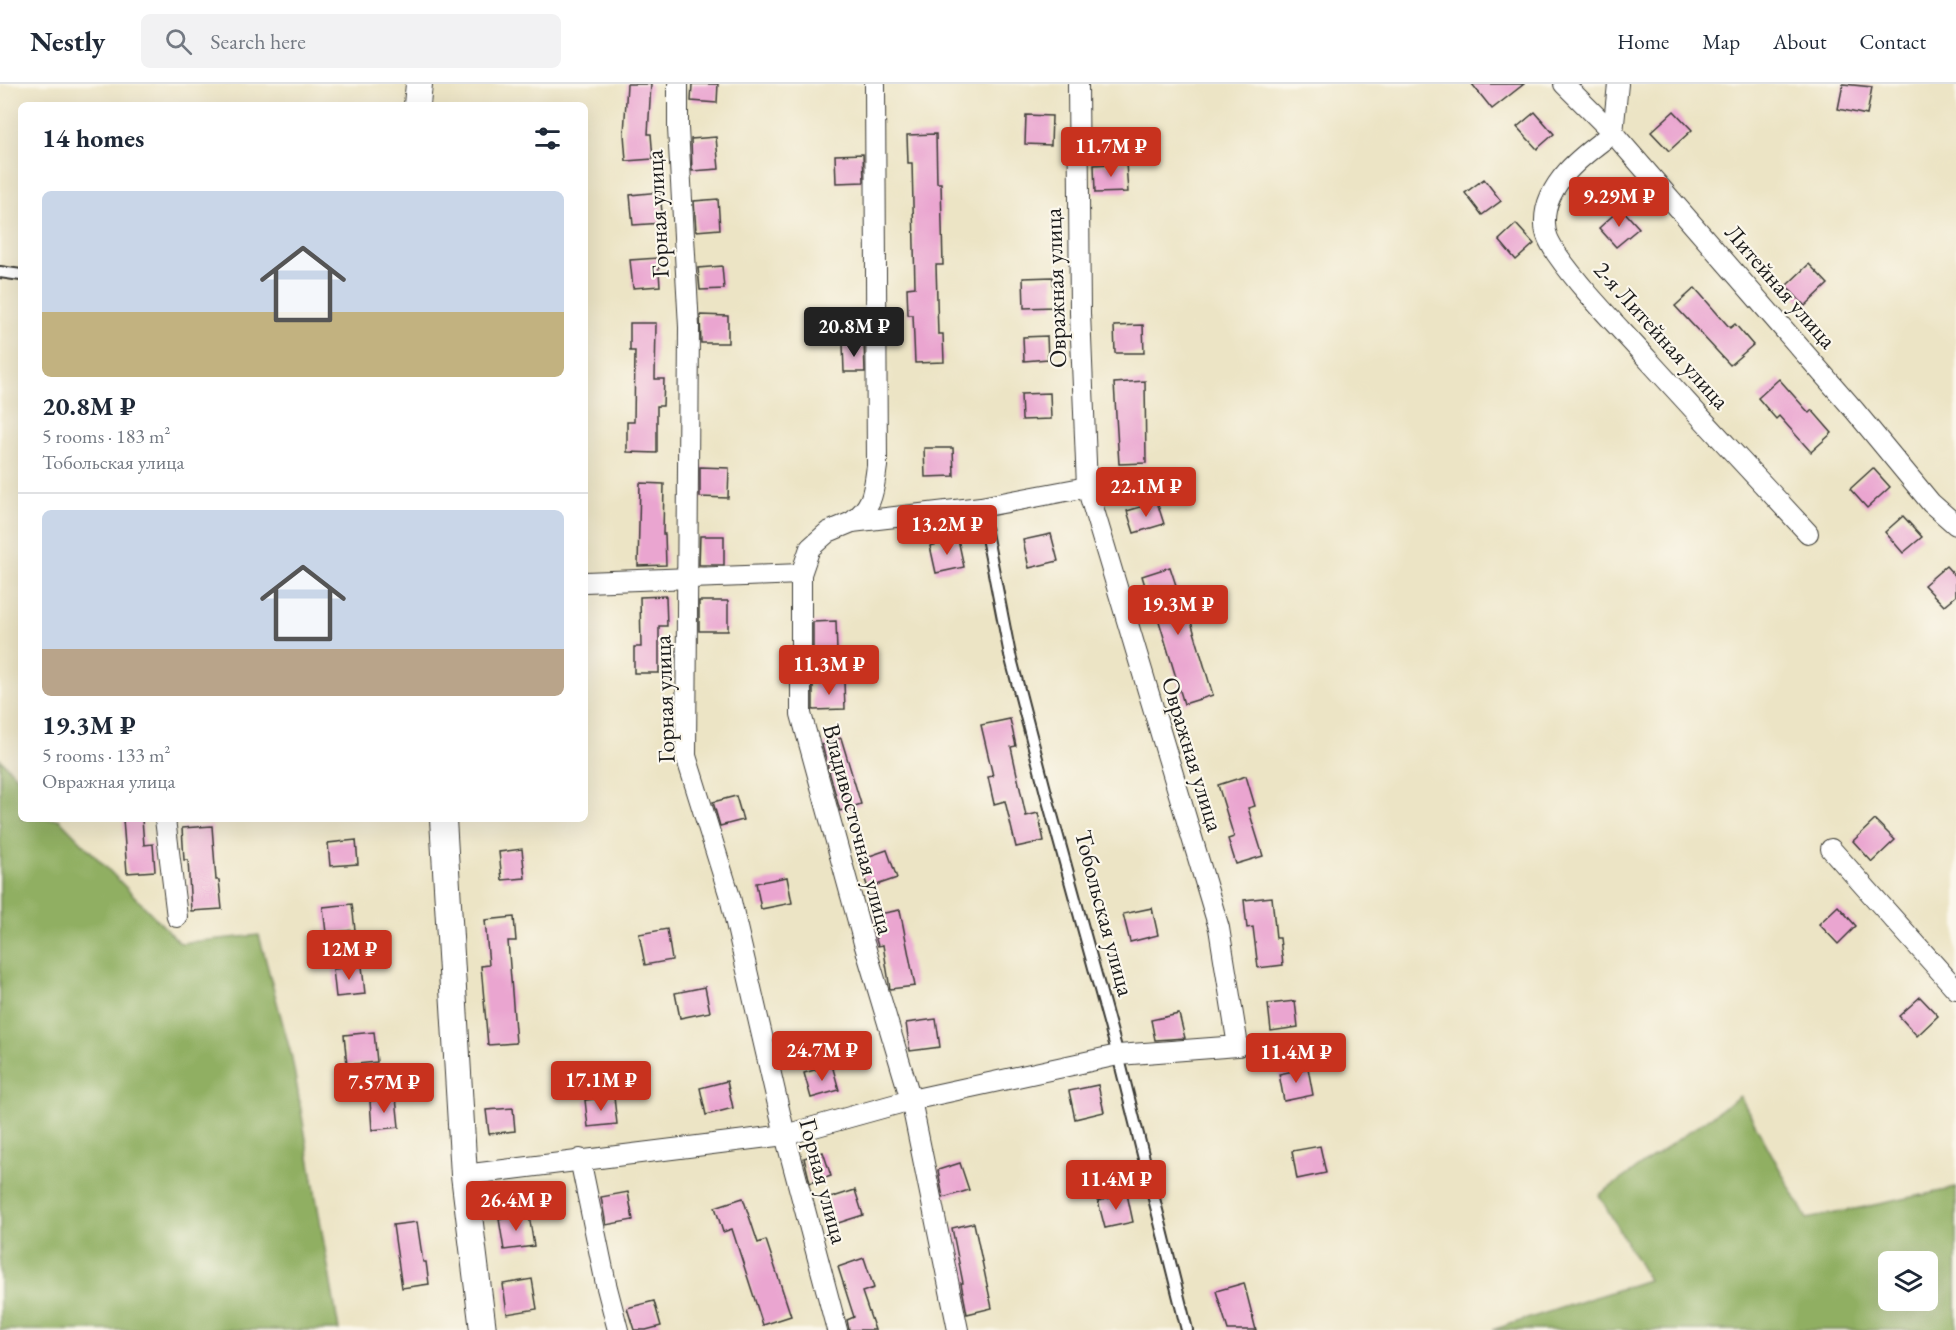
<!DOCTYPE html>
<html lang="en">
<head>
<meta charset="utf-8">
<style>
	:root { --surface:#fff; --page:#f2f2f3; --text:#1f2937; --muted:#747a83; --line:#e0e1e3; --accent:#c8321e }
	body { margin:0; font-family:"EB Garamond",serif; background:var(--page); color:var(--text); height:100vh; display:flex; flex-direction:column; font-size:22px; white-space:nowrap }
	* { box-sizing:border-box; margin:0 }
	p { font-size:20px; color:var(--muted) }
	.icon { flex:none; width:33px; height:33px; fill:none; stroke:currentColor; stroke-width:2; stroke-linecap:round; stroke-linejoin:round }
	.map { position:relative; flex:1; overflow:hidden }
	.details { position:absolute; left:18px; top:18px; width:570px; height:720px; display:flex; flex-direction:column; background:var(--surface); border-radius:9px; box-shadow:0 6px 24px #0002 }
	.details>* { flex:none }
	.controls { position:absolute; left:1878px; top:1167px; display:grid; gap:12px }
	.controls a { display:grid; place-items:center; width:60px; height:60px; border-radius:9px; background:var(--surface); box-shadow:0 6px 24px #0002; font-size:30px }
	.price { position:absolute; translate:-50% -51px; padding:0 14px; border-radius:6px; background:var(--accent); color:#fff; font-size:20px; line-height:39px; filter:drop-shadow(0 2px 3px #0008) }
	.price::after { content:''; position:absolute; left:50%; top:36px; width:18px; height:14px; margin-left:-9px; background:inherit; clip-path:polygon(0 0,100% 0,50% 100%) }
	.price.current { background:#222; color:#fff }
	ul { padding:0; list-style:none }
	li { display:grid; align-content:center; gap:12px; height:318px; padding:0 24px }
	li+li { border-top:2px solid var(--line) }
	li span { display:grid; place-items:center; height:186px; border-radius:9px; color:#555 }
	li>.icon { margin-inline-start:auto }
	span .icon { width:108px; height:108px; fill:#fffc; stroke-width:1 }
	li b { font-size:26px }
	h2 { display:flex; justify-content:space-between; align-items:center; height:72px; padding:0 24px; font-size:26px }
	header { display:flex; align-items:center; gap:36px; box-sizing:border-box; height:84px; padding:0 30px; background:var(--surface); border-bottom:2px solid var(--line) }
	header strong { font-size:28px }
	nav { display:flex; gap:33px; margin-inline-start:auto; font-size:21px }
	.search { width:420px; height:54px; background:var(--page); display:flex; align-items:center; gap:15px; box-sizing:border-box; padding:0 21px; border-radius:9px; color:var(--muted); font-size:22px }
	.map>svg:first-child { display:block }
	.forest { fill:#90af62; stroke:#56663f; stroke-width:1.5; fill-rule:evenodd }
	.building { fill:#eaa5d0 }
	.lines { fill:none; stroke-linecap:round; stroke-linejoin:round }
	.service-casing { stroke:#3b3a35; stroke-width:14 }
	.minor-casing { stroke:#3b3a35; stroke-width:22 }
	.tertiary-casing { stroke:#3b3a35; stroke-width:28 }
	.service { stroke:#fff; stroke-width:10 }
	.minor { stroke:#fff; stroke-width:20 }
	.tertiary { stroke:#fff; stroke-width:26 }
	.labels { text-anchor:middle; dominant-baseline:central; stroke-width:4.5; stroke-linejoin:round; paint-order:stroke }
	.street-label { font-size:24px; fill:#1c1c1c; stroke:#fbf7ec }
</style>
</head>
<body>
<header>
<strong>Nestly</strong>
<div class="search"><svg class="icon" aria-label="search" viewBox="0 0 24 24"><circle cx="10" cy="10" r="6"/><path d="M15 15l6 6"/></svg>Search here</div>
<nav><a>Home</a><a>Map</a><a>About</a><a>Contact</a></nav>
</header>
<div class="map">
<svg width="1956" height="1246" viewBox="0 0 1956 1246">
	<rect width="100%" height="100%" fill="#fbf7ec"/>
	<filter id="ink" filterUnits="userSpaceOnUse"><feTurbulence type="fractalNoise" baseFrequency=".0167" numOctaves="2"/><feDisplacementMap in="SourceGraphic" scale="12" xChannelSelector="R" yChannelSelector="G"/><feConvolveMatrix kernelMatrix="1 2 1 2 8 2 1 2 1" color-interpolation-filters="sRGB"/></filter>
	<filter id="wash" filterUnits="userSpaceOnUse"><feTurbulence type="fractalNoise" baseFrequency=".008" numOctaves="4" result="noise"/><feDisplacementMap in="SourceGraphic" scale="24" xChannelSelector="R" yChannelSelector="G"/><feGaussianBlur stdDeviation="1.35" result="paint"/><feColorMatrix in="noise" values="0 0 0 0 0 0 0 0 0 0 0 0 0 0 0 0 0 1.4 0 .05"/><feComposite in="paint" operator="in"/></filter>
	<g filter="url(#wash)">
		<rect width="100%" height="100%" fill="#ece4c5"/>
		<g class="forest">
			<path d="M0,675L21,697V735H59L180,859L259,851L292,974L339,1246H0Z"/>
			<path d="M1740,1012L1807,1135L1956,1104V1246H1492L1648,1196L1599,1111ZM1888,1178H1928V1216H1888Z"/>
		</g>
		<g id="blocks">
			<g class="building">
				<path d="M627,0H651L648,50H651L653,75L626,77L624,50Z"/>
				<path d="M692,0H718L717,19L691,17Z"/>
				<path d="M1472,0H1524L1492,25Z"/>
				<path d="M1843,0L1872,3L1867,31L1838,25Z"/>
				<path d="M1674,27L1692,46L1669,67L1651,48Z"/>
				<path d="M1535,28L1554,50L1537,65L1517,43Z"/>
				<path d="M1026,31L1052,32L1051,61L1025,60Z"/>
				<path d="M936,50L937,99H941L943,181H936L938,250H943L944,278L915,279L913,231H908L907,204L915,203L912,79H908L907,51Z"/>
				<path d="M716,53L719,85L692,87L691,55Z"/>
				<path d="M863,70L864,98L836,99L835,71Z"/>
				<path d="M1126,79L1128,108L1095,109L1094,81Z"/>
				<path d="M1484,95L1501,117L1482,131L1465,109Z"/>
				<path d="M660,108L663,139L633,141L630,111Z"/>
				<path d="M718,115L720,145L696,147L694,117Z"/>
				<path d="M1621,124L1639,144L1616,163L1599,144Z"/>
				<path d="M1516,140L1534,160L1516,176L1499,156Z"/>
				<path d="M658,174L660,202L633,204L630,176Z"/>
				<path d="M1809,180L1828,200L1805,222L1786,202Z"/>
				<path d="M722,182L724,205L700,206L698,184Z"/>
				<path d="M1053,193L1054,223L1024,224L1023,194Z"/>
				<path d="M1695,204L1730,244L1735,240L1753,261L1730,281L1675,222Z"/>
				<path d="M700,231L728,232V259H701Z"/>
				<path d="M630,239H656L655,295H664L663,322H657V369L627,368V338H634L635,267H630Z"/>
				<path d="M1143,241L1144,269H1115L1114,242Z"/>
				<path d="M1047,252L1048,275L1024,277L1023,253Z"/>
				<path d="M843,260H864L865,288H844Z"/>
				<path d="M1779,295L1809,329L1812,326L1832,349L1811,368L1779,332L1776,335L1758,314Z"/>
				<path d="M1145,297L1146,379L1119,380L1114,299Z"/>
				<path d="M1050,309L1051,335L1022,336L1021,310Z"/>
				<path d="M924,364H953L954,392L925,393Z"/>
				<path d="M700,383L729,384L728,414L700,413Z"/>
				<path d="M1873,384L1890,403L1867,424L1850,405Z"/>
				<path d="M640,399L664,400L663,450H665L666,481L638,482Z"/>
				<path d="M1157,418L1164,440L1134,449L1127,427Z"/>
				<path d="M1903,432L1922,453L1903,469L1885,448Z"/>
				<path d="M1051,450L1058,477L1029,484L1023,456Z"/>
				<path d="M700,452H724V481H699Z"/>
				<path d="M958,455L964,483L936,489L930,462Z"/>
				<path d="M1946,482L1956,493V512L1944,522L1924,501Z"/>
				<path d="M1170,483L1186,532L1189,531L1213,611L1184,620L1152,514L1149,515L1142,492Z"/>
				<path d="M666,512L667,542H659V589H634V563H641L640,513Z"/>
				<rect x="699" y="517" width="29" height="30"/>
				<path d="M836,537L837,568H813V538Z"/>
				<path d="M844,598L845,625L813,626V599Z"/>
				<path d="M1010,635L1016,662L1011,663L1026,732L1038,729L1044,757L1016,763L1005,717L994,720L988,693L993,692L981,641Z"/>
				<path d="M841,654L861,720L840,727L822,661Z"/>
				<path d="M1246,692L1255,722L1248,724L1263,772L1236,780L1228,755L1234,753L1218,701Z"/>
				<path d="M736,712L743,736L720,742L713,718Z"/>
				<path d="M123,735H142L144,761L153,760L155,787L127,789Z"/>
				<path d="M1875,736L1895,756L1872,778L1853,757Z"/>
				<path d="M212,742L216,796H219L222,825L191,827L188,776H184L182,744Z"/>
				<path d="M356,756L358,780L330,782L328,759Z"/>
				<path d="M522,765L525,794L502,796L499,768Z"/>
				<path d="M887,766L897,794L868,804L858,776Z"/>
				<path d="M787,793L792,819L761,825L756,799Z"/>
				<path d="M1272,813L1276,854H1280L1283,881L1258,884L1253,843L1247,844L1244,816Z"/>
				<path d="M352,820L355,846L326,849L323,823Z"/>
				<path d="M1838,822L1856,842L1838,860L1819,840Z"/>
				<path d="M1152,824L1158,851L1130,858L1123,830Z"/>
				<path d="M900,826L915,902L890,905L883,861L878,862L869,832Z"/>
				<path d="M514,833L516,857H508L516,959L488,961L481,882L489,881L485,836Z"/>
				<path d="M667,845L672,876L645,881L639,850Z"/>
				<path d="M362,882L365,910L336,913L333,885Z"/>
				<path d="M705,903L710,928L680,934L675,909Z"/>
				<path d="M1920,913L1938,932L1917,952L1899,932Z"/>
				<path d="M1295,917L1298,943L1271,947L1268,920Z"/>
				<path d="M1179,930L1185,954L1155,956L1151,936Z"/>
				<path d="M936,935L940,963L910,967L906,939Z"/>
				<path d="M374,948L377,978L347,981L344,951Z"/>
				<path d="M832,981L839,1006L811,1014L804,989Z"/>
				<path d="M1308,984L1313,1011L1284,1017L1279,990Z"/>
				<path d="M727,997L733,1024L706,1031L700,1004Z"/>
				<path d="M1098,1001L1104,1028L1075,1035L1069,1007Z"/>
				<path d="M614,1013L617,1040L588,1043L585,1016Z"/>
				<path d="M396,1014L399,1043L372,1046L370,1017Z"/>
				<path d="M513,1024L515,1047L489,1050L486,1026Z"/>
				<path d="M1320,1062L1326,1089L1297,1095L1292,1067Z"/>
				<path d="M823,1068L831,1092L810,1099L804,1074Z"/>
				<path d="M960,1079L969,1106L943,1114L938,1086Z"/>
				<path d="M855,1106L863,1131L835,1140L827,1115Z"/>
				<path d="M628,1108L633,1136L606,1141L601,1113Z"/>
				<path d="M1127,1110L1133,1138L1105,1144L1098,1117Z"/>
				<path d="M743,1114L758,1159L766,1156L791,1232L763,1241L732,1145L723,1148L715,1123Z"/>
				<path d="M529,1131L534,1162L504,1166L499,1135Z"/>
				<path d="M417,1138L423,1178H426L429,1200L402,1204L393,1141Z"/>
				<path d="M974,1139L992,1224L967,1230L961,1199H963L952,1144Z"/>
				<path d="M864,1174L874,1204L862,1208L875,1246H849L847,1236L854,1233L838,1183Z"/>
				<path d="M532,1195L537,1225L507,1230L503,1200Z"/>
				<path d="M1244,1199L1256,1246H1228L1216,1207Z"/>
				<path d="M654,1217L661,1242L646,1246H634L627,1224Z"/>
			</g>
		</g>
	</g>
	<g filter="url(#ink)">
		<use href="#blocks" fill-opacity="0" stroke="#3b3a35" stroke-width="1.5"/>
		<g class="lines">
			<g class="service-casing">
				<g id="service">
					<path d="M0,188L21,191"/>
					<path d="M981,423L1010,571L1047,713L1118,971L1187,1246"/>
				</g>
			</g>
			<g class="minor-casing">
				<g id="minor">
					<path d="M678,0V44L689,243L686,672L730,813L785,1051L837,1246"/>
					<path d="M1564,0L1613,49L1855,327L1931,419L1956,441"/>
					<path d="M1618,0L1613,49C1584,70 1543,100 1545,140C1545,151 1550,159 1556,169C1583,208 1619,243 1651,279C1703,336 1756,393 1808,449"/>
					<path d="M852,438C874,420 873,409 877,382L875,0"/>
					<path d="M585,498L801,490"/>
					<path d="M165,735L177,833"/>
					<path d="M1831,765L1956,905"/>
					<path d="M580,1075L606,1200L618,1246"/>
					<path d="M464,1091L785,1051L911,1016L1118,971L1238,962L1219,844L1087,403L1080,229L1078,0"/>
					<path d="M958,1246L911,1016L864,859L801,630V490L810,464L828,448L852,438L981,423L1087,403"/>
				</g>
			</g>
			<g class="tertiary-casing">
				<g id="tertiary">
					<path d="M417,21L419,0"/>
					<path d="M443,735L464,1091L483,1246"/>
				</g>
			</g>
			<use href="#service" class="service"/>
			<use href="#minor" class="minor"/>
			<use href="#tertiary" class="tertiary"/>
		</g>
	</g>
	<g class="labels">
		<g class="street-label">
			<text transform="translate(657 130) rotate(-93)">Горная улица</text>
			<text transform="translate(1781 202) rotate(49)">Литейная улица</text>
			<text transform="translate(1055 204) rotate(-92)">Овражная улица</text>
			<text transform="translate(1662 251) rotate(48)">2-я Литейная улица</text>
			<text transform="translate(664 615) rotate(-92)">Горная улица</text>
			<text transform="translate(1193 670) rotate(73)">Овражная улица</text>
			<text transform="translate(859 745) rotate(75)">Владивосточная улица</text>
			<text transform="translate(1105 829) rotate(75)">Тобольская улица</text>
			<text transform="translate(824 1097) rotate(75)">Горная улица</text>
		</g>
	</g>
</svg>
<div class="controls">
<a><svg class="icon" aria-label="layers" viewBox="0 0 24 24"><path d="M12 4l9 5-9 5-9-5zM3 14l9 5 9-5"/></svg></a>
</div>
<b class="price" style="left:1111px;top:94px">11.7M ₽</b>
<b class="price" style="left:1619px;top:144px">9.29M ₽</b>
<b class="price current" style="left:854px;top:274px">20.8M ₽</b>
<b class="price" style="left:1146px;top:434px">22.1M ₽</b>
<b class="price" style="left:947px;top:472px">13.2M ₽</b>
<b class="price" style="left:1178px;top:552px">19.3M ₽</b>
<b class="price" style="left:829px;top:612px">11.3M ₽</b>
<b class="price" style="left:349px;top:897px">12M ₽</b>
<b class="price" style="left:822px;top:998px">24.7M ₽</b>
<b class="price" style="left:1296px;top:1000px">11.4M ₽</b>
<b class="price" style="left:601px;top:1028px">17.1M ₽</b>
<b class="price" style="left:384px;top:1030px">7.57M ₽</b>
<b class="price" style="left:1116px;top:1127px">11.4M ₽</b>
<b class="price" style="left:516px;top:1148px">26.4M ₽</b>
<section class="details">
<h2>14 homes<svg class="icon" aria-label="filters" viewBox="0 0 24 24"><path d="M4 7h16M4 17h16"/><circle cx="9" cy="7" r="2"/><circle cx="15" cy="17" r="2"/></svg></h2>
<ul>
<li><span style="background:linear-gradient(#c9d6e8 65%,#c2b280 0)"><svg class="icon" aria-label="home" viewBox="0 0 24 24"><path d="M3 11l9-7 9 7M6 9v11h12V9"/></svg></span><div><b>20.8M ₽</b><p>5 rooms · 183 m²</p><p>Тобольская улица</p></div></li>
<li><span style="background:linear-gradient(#c9d6e8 75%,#b9a48a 0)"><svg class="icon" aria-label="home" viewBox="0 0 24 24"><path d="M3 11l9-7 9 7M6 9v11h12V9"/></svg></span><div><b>19.3M ₽</b><p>5 rooms · 133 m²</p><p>Овражная улица</p></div></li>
</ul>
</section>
</div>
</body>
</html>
